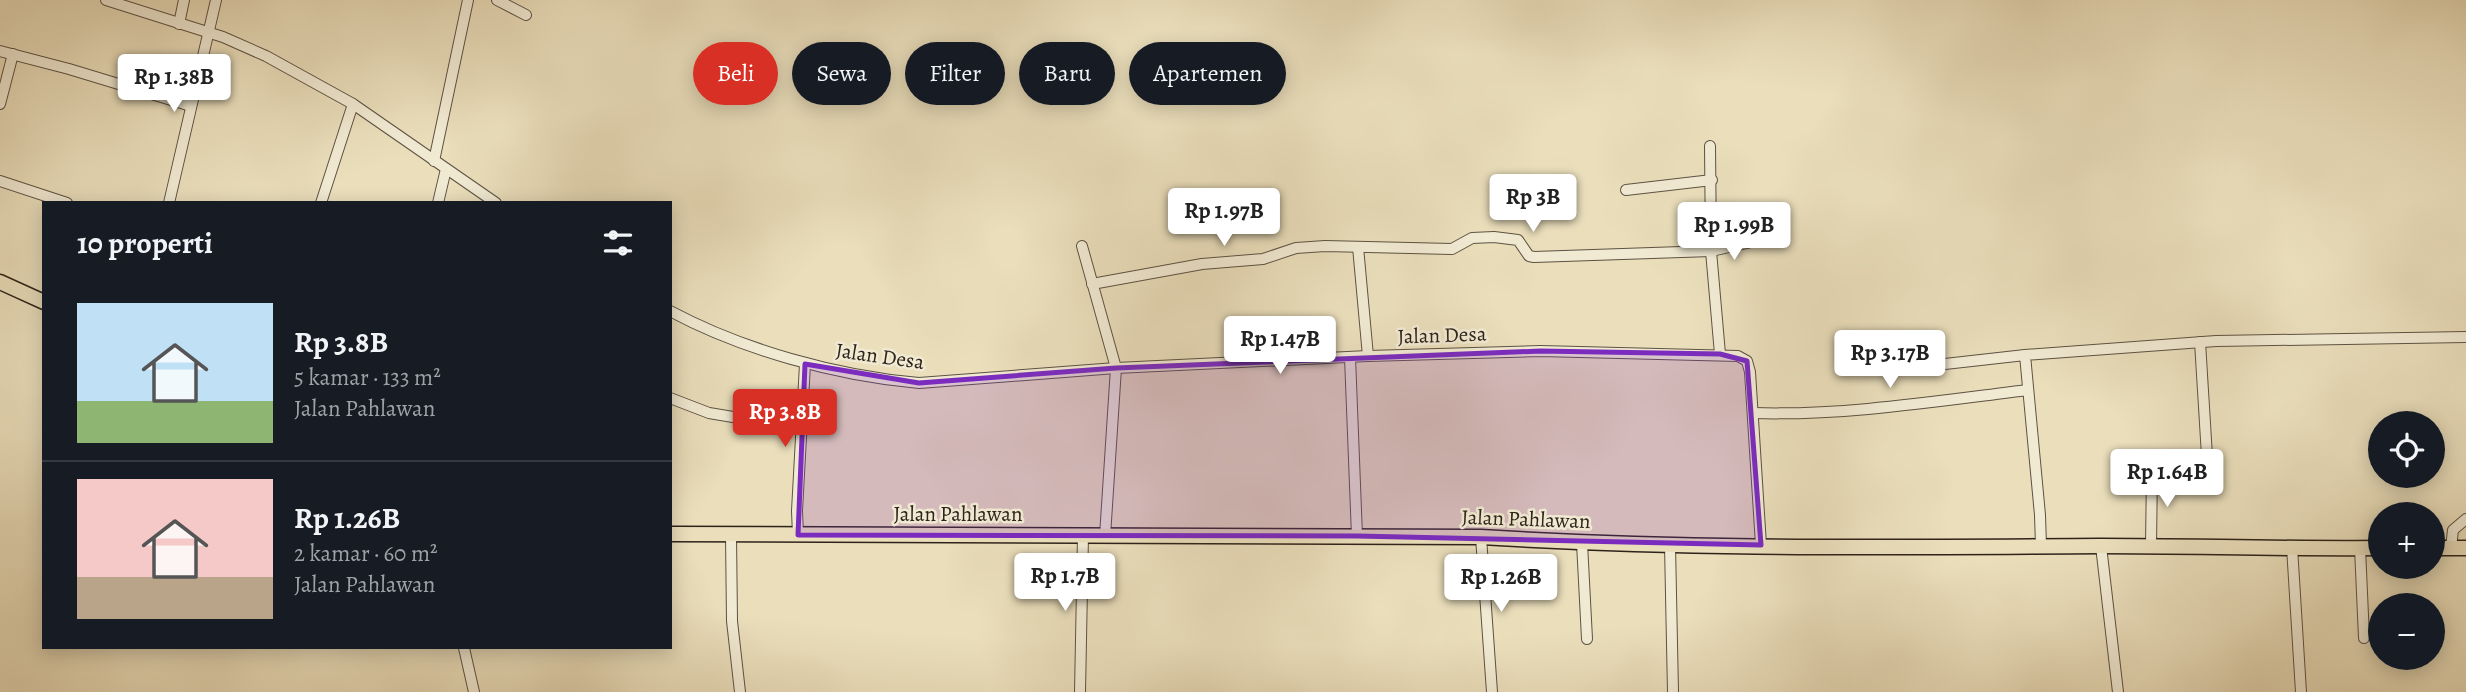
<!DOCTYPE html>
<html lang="id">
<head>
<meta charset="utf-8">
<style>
	:root { --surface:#171b24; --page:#20242c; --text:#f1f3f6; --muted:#9ea1a6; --line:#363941; --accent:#d93025 }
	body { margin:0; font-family:Alegreya,serif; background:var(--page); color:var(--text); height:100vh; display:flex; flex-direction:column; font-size:26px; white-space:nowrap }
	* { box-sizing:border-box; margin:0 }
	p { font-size:23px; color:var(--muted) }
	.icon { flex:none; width:38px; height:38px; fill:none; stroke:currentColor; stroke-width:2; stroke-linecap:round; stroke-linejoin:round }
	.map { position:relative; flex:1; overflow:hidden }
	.sheet { position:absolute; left:42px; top:201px; width:630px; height:448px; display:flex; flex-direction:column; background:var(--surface); border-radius:0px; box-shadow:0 4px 18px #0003 }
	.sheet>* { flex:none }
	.banner { position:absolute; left:693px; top:42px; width:665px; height:63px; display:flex; gap:14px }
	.tools { position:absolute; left:2368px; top:411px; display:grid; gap:14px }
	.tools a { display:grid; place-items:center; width:77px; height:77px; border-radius:50%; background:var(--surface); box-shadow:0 4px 18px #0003; font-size:35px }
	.price { position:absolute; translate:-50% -60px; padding:0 16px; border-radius:7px; background:#fff; color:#222; font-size:23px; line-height:46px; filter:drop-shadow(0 2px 4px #0008) }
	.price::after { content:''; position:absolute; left:50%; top:42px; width:21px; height:16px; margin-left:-10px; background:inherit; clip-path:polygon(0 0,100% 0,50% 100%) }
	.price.current { background:var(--accent); color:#fff }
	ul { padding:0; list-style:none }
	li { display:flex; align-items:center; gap:21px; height:175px; padding:0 35px }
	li+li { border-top:2px solid var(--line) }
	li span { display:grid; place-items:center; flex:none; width:196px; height:140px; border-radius:0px; color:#555 }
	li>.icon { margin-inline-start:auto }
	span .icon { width:84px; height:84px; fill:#fffc; stroke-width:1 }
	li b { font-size:30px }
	h2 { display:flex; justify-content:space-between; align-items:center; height:84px; padding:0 35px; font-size:30px }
	.chip { padding:0 24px; border-radius:32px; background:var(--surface); box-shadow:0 4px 18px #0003; font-size:24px; line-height:63px }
	.chip.current { background:var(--accent); color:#fff }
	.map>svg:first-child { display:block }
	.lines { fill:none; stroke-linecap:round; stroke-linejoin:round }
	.minor-casing { stroke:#5d5243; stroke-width:12 }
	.highway-casing { stroke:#2e231b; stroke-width:17 }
	.minor { stroke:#f1ead3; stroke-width:10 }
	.highway { stroke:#eadebb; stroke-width:14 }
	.marked { fill:#7b2cbf; fill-opacity:0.2; stroke:#7b2cbf; stroke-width:5; stroke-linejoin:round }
	.labels { text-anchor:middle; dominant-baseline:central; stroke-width:5; stroke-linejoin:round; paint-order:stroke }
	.street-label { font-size:21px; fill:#2e231b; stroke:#f1ead3 }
</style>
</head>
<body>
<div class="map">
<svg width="2466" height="692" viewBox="0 0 2466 692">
	<rect width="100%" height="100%" fill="#eadebb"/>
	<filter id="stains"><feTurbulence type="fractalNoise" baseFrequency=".00286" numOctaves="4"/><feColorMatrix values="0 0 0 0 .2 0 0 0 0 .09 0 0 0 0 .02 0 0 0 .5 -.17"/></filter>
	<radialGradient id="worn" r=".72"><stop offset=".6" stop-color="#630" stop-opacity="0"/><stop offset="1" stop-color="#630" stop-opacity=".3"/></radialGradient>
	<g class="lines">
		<g class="minor-casing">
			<g id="minor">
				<path d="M106,0L223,37L266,56L353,104L496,203"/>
				<path d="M497,0L526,15"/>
				<path d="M179,24L184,0"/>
				<path d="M0,51L69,69L191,106"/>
				<path d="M0,104L13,54"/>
				<path d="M1710,146L1711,251L1720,354"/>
				<path d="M434,161L468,0"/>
				<path d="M0,181L67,203"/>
				<path d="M1626,190L1712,180"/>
				<path d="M169,203L216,0"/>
				<path d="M321,203L353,104"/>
				<path d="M438,203L446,169"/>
				<path d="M1082,246L1116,368L1105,536"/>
				<path d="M1358,247L1368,356"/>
				<path d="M1092,284L1202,264L1263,259L1296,248L1325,246L1452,249L1472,238L1494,237L1518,240L1529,256L1534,257L1711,251L1751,242"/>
				<path d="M670,311C743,350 837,376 919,383L1116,368L1368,356L1540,351L1738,356L1747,361L1750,372L1761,545"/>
				<path d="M2200,342L2207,456"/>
				<path d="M1350,357L1357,536"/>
				<path d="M1927,366L2025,355"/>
				<path d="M670,398L709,413L751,420L802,424"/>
				<path d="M1753,413C1843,416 1938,401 2028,390"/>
				<path d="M731,535L732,621L740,692"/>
				<path d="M798,535L797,511L805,364"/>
				<path d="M1481,537L1492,692"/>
				<path d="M1582,543L1587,639"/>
				<path d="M1670,545L1673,692"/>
				<path d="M2041,546L2040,515L2025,355L2216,341L2466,337"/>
				<path d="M2101,546L2118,692"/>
				<path d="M2151,546L2152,471"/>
				<path d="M2292,547L2301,692"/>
				<path d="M2360,548L2364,638"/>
				<path d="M2451,548L2453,530L2466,519"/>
				<path d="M464,648L474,692"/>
				<path d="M1080,692L1083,535"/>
			</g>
		</g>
		<g class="highway-casing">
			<g id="highway">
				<path d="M0,282L44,302"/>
				<path d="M670,534L1481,537C1687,550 1893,547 2100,546C2193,546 2287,549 2380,548"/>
				<path d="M2432,548H2466"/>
			</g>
		</g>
		<use href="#minor" class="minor"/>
		<use href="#highway" class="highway"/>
	</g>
	<path class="marked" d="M1540,351L1720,354L1747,361L1761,545L1357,536L798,535L805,364L919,383L1116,368Z"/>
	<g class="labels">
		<g class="street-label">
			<text transform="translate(1442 335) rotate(-2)">Jalan Desa</text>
			<text transform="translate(880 356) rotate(8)">Jalan Desa</text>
			<text x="958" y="514">Jalan Pahlawan</text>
			<text transform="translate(1526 519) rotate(2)">Jalan Pahlawan</text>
		</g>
	</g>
	<rect width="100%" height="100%" filter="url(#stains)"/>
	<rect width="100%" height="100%" fill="url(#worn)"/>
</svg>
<div class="tools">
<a><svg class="icon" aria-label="locate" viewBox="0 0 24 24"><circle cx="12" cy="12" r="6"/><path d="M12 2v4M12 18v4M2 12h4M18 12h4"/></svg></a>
<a>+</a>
<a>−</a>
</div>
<b class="price" style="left:174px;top:114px">Rp 1.38B</b>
<b class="price" style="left:1533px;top:234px">Rp 3B</b>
<b class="price" style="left:1224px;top:248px">Rp 1.97B</b>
<b class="price" style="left:1734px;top:262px">Rp 1.99B</b>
<b class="price" style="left:1280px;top:376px">Rp 1.47B</b>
<b class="price" style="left:1890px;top:390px">Rp 3.17B</b>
<b class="price current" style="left:785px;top:449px">Rp 3.8B</b>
<b class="price" style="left:2167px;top:509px">Rp 1.64B</b>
<b class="price" style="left:1065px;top:613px">Rp 1.7B</b>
<b class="price" style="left:1501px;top:614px">Rp 1.26B</b>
<div class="banner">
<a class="chip current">Beli</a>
<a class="chip">Sewa</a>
<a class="chip">Filter</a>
<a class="chip">Baru</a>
<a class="chip">Apartemen</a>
</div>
<section class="sheet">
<h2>10 properti<svg class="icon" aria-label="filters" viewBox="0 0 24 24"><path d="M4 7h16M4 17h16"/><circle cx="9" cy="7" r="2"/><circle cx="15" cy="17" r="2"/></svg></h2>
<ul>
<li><span style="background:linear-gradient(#bfe0f5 70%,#8fb573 0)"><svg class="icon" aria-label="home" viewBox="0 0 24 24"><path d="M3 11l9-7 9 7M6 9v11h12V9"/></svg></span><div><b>Rp 3.8B</b><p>5 kamar · 133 m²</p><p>Jalan Pahlawan</p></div></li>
<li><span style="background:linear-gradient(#f6c9c9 70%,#b9a48a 0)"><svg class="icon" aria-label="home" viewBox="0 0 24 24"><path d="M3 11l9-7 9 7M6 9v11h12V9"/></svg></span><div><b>Rp 1.26B</b><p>2 kamar · 60 m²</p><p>Jalan Pahlawan</p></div></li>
</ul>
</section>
</div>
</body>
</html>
